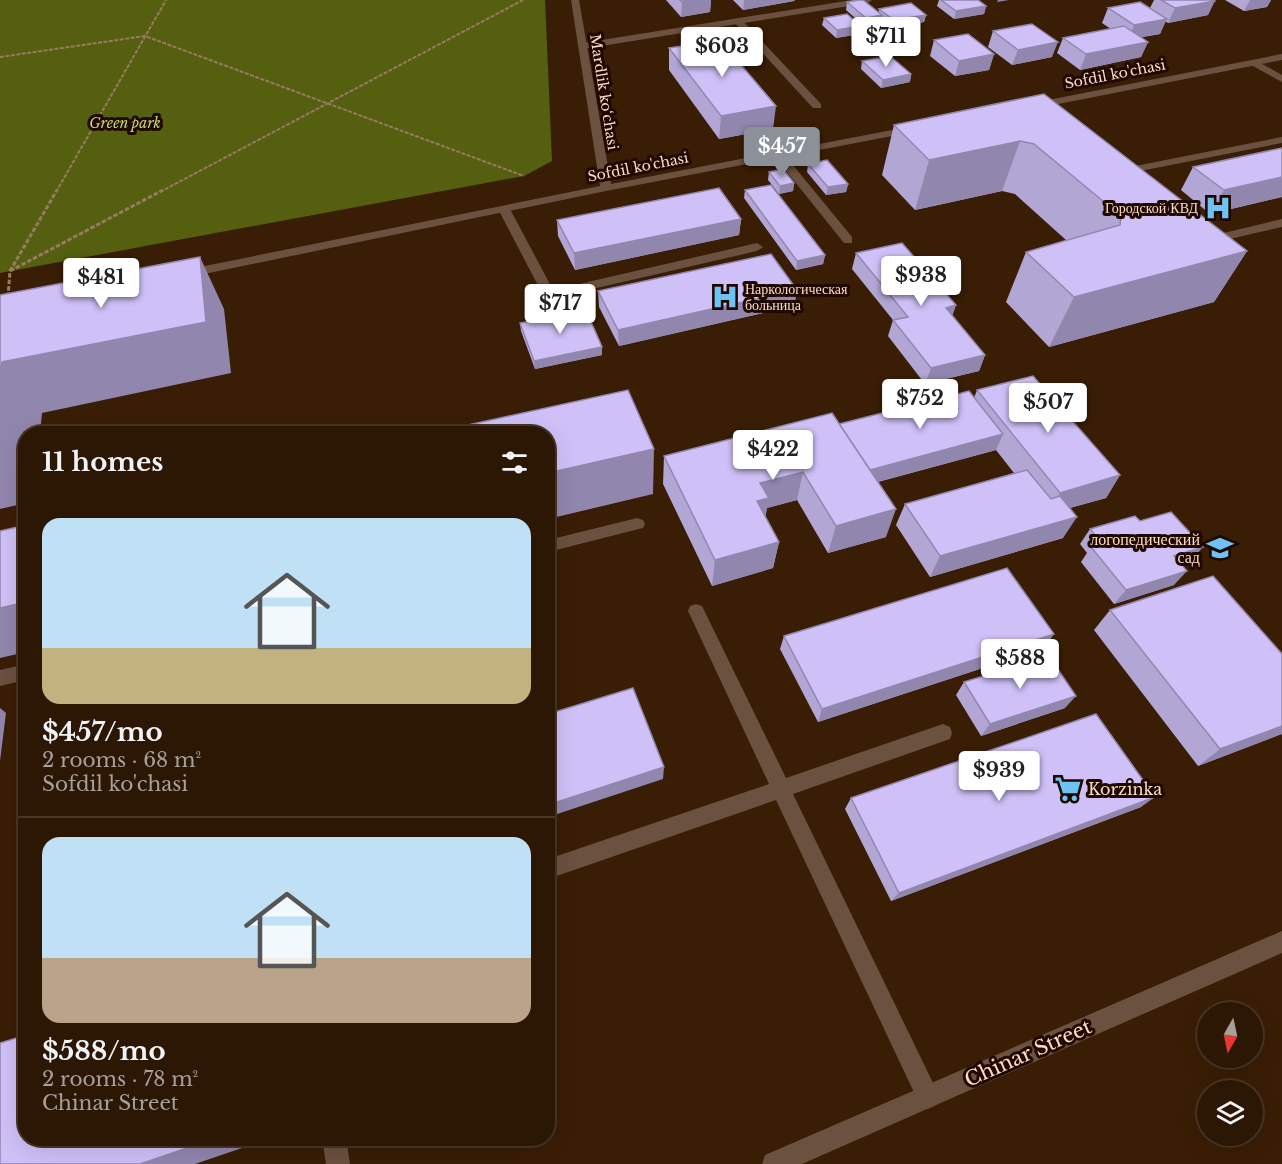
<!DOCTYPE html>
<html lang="en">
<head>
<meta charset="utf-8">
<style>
	:root { --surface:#2c1604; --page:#341f0e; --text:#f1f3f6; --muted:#a69f9a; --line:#483526; --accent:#8c9099 }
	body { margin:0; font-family:"Libre Baskerville",serif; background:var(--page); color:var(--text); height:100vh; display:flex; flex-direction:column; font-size:22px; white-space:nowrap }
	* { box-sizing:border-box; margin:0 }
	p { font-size:20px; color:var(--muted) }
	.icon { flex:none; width:33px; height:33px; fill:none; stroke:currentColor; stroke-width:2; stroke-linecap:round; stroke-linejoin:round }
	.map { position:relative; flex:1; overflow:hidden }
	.details { position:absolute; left:18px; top:426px; width:537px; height:720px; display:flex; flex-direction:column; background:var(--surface); border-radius:24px; box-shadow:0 6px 24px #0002,0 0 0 2px var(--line) }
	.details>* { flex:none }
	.needle { width:39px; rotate:189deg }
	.controls { position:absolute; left:1197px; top:1002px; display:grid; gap:12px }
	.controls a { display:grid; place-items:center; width:66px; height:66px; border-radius:50%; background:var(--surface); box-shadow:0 6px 24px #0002,0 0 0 2px var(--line); font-size:30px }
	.price { position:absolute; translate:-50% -51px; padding:0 14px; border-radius:6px; background:#fff; color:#222; font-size:20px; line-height:39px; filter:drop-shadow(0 2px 3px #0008) }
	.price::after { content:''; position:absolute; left:50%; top:36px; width:18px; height:14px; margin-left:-9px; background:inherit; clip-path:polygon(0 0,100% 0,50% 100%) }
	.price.active { background:var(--accent); color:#fff }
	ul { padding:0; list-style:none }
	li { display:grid; align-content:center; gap:12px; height:318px; padding:0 24px }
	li+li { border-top:2px solid var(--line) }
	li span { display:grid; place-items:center; height:186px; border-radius:18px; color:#555 }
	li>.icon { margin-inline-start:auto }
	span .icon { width:108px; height:108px; fill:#fffc; stroke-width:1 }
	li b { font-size:26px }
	h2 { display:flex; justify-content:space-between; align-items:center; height:72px; padding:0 24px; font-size:26px }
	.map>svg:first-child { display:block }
	.forest { fill:#555f10 }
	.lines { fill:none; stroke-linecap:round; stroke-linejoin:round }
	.path-far1 { stroke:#997a62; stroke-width:2; stroke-dasharray:4 1.5; stroke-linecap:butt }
	.path { stroke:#997a62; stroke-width:3; stroke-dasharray:4.5 2; stroke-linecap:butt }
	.service { fill:#6b513f; fill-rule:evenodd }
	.minor { fill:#6b513f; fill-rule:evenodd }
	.tertiary { fill:#6b513f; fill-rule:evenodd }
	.wall { fill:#b2a6d5 }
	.shaded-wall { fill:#9187ae }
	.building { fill:#cfc1f8; stroke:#9187ae; stroke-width:1.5 }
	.labels { text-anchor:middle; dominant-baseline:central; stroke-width:6; stroke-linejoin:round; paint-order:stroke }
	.far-street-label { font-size:14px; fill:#fcdbc4; stroke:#1e0800 }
	.far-park-label { font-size:14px; font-style:italic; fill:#c8d872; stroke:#1e0800 }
	.far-poi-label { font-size:14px; fill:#fcdbc4; stroke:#1e0800; text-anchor:end }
	.poi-label { font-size:16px; fill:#fcdbc4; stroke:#1e0800; text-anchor:end }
	.near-street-label { font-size:20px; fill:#fcdbc4; stroke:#1e0800 }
</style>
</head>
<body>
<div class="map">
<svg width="1282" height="1164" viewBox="0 0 1282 1164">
	<rect width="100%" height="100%" fill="#3a1d05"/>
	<path class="forest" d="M0,0H545L552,161L524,176L0,273Z"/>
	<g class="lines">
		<g class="path-far1">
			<path d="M0,57L145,36L524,176"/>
			<path d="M56,192L166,0"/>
			<path d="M160,192L523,0"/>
		</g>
		<g class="path">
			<path d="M10,271L163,190"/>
			<path d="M8,297L10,271L57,190"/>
		</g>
		<g class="service">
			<path d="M735,19H741L821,104V108H813L735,23Z"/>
			<path d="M1251,61H1257L1282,75V82L1251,65Z"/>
			<path d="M1282,137V143L1120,175L1114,172L1120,169Z"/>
			<path d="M779,152L783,153L852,237V243H844L775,157V153Z"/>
			<path d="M504,206L510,209L553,290L757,243L763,247L757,251L549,299L543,295L498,209Z"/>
			<path d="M1282,219V227L1208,244L1204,243L1200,237L1206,233L1211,236Z"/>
			<path d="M637,518L643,520L645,524L643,528L548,552V540Z"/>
			<path d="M696,604L702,606L786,778L943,724L950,727L952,733L950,739L793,794L936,1089L940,1097L936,1105L928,1109L920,1105L776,800L548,879V859L769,784L688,611L690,606Z"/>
			<path d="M26,664V680L0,686V670Z"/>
			<path d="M322,1138H346L350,1164H326Z"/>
		</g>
		<path class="minor" d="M852,0H872L868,3L583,49L578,46L583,43Z"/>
		<g class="tertiary">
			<path d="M571,0H579L611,184L913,126L918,129L913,132L606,191L185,278L181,277L179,274L181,271L185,270L600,186Z"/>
			<path d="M1282,54V60L1033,109L1028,106L1033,103Z"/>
			<path d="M1282,931V953L802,1164H762L765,1155Z"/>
		</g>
	</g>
	<g class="wall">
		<path d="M666,0H711L710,12L681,17Z"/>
		<path d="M733,0H795L794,1L743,10Z"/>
		<path d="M939,0H978L986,6L984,14L954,19L937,6Z"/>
		<path d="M1154,0H1214L1208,15L1168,23L1165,21L1160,34L1141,37L1148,42L1141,57L1080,70L1057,53L1063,38L1111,29L1102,23L1108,8H1150Z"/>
		<path d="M1225,0H1271L1267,7L1244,11Z"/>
		<path d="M847,2L879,13V9L926,15L924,22L892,28L881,19L880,23L864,26L846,10Z"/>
		<path d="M824,18L861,26L860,34L836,38L822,25Z"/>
		<path d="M993,31L1052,57L1012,65L988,47Z"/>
		<path d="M934,40L994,54L989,70L955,76L930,56Z"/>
		<path d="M669,48L773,129L719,139L669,70Z"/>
		<path d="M862,61L911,74L910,82L881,88L861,69Z"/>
		<path d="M1044,94L1247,251L1214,302L1049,347L1006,302L1026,252L1066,240L1015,194L1002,191L915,210L882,175L894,125Z"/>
		<path d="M1282,148V197L1210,214L1181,190L1193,167Z"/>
		<path d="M808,164L848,184L846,192L826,195L807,172Z"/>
		<path d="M769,172L794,183L793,191L779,194L768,180Z"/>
		<path d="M745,190L825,255L823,264L796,270L744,198Z"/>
		<path d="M741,219L739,235L575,270L558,236L557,220Z"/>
		<path d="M856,253L956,305L952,316L985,355L979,371L925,384L888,336L893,320L852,269Z"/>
		<path d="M797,290L794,306L619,346L599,307L598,291Z"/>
		<path d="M520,323L602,355L535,369L521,331Z"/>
		<path d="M977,390L1120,475L1106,498L1070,508L1063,538L930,577L896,525L905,504L1014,473L996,450L878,482L886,537L828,553L797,500L767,508L765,517L779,542L773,568L712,586L663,484L664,456L839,424L974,398Z"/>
		<path d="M1090,529L1190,562L1181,564L1174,585L1114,604L1081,562L1087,553L1080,544Z"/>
		<path d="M1110,610L1282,654V734L1279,735L1198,766L1094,630Z"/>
		<path d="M784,636L1044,648L818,722L780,649Z"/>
		<path d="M964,682L1065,708L981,736L956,695Z"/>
		<path d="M851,798L1141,807L891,901L845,809Z"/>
	</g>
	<g class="shaded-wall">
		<path d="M694,0H711L710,12L681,17L682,2Z"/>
		<path d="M744,0H795L794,1L743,10Z"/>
		<path d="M998,0H1009L997,2Z"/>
		<path d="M1250,0H1271L1267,7L1244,11Z"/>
		<path d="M1215,1L1208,15L1168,23L1175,8Z"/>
		<path d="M986,6L984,14L954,19L956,11Z"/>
		<path d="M882,15L880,23L864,26L866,18Z"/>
		<path d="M926,15L924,22L892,28L894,20Z"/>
		<path d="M1167,19L1160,34L1128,40L1134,25Z"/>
		<path d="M861,26L860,34L836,38L837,30Z"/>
		<path d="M1058,42L1052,57L1012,65L1018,50Z"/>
		<path d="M1148,42L1141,57L1080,70L1086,54Z"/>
		<path d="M994,54L989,70L955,76L959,61Z"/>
		<path d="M911,74L910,82L881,88L883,80Z"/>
		<path d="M776,106L773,129L719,139L721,116Z"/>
		<path d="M1020,141L1002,191L915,210L929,160Z"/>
		<path d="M1282,177V197L1210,214L1224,190Z"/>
		<path d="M794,183L793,191L779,194L780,186Z"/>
		<path d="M848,184L846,192L826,195L828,187Z"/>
		<path d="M741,219L739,235L575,270L574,253Z"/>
		<path d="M1247,251L1214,302L1049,347L1074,297Z"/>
		<path d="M825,255L823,264L796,270L797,261Z"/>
		<path d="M200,257L224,309L231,373L42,413L40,434H26V503L0,509V384L2,362Z"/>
		<path d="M797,290L794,306L619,346L618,330Z"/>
		<path d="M956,305L950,322L946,308Z"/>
		<path d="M602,347V355L535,369L534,361Z"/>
		<path d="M985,355L979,371L925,384L931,368Z"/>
		<path d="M1003,434L996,450L854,488L859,473Z"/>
		<path d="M654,449L653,494L548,519V473Z"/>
		<path d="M803,472L797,500L767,508L764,526L752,529L760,483Z"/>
		<path d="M1120,475L1106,498L1047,514L1060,493Z"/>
		<path d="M896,509L886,537L828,553L836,526Z"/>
		<path d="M1077,517L1063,538L930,577L940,556Z"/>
		<path d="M779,542L773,568L712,586L715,560Z"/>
		<path d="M1203,547L1190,562L1162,570L1174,556Z"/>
		<path d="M1187,571L1174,585L1114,604L1126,590Z"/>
		<path d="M26,602V652L0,658V608Z"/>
		<path d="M1054,634L1044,648L818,722L822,709Z"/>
		<path d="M1076,696L1065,708L981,736L990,724Z"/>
		<path d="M0,708L6,713L0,761Z"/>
		<path d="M1282,726V734L1279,735L1198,766L1220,749Z"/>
		<path d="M664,767L663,779L548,817V805Z"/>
		<path d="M1155,797L1141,807L891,901L899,893Z"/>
		<path d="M217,1138H257V1143L195,1164H140Z"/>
	</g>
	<g class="building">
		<path d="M680,0H694L682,2Z"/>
		<path d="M859,0H863L882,15L866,18L847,2Z"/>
		<path d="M941,0H978L986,6L956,11Z"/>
		<path d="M1161,0H1214L1215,1L1175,8Z"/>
		<path d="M1140,2L1167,19L1134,25L1108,8Z"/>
		<path d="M911,3L926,15L894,20L879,9Z"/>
		<path d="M847,14L861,26L837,30L824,18Z"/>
		<path d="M1032,24L1058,42L1018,50L993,31Z"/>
		<path d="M1124,26L1148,42L1086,54L1063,38Z"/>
		<path d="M968,34L994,54L959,61L934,40Z"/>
		<path d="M720,40L776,106L721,116L669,48Z"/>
		<path d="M890,56L911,74L883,80L862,61Z"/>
		<path d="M1044,94L1247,251L1074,297L1026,252L1120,225L1121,216L1034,144L1020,141L929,160L894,125Z"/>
		<path d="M1282,148V177L1224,190L1193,167Z"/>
		<path d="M827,160L848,184L828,187L808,164Z"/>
		<path d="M783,169L794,183L780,186L769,172Z"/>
		<path d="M771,185L825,255L797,261L745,190Z"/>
		<path d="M719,188L741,219L574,253L557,220Z"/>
		<path d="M902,243L956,305L946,308L985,355L931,368L893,320L908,317L856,253Z"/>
		<path d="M771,254L797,290L618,330L598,291Z"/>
		<path d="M200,257L206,322L2,362L0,384V295Z"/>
		<path d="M586,310L602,347L534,361L520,323Z"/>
		<path d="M1033,376L1120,475L1060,493L977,390Z"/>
		<path d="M628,390L654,449L548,473V434H427Z"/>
		<path d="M969,391L1003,434L870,470L839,424Z"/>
		<path d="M832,413L896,509L836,526L803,472L760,483L769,498L757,501L779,542L715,560L664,456Z"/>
		<path d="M1027,470L1051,499L1060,496L1077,517L940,556L905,504Z"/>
		<path d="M1171,512L1203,547L1174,556L1187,571L1126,590L1091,547L1102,544L1090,529L1135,516L1140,521Z"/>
		<path d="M26,525V602L0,608V531Z"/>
		<path d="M1007,568L1054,634L822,709L784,636Z"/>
		<path d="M1213,576L1282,654V726L1220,749L1110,610Z"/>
		<path d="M1049,656L1076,696L990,724L964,682Z"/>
		<path d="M633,688L664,767L548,805V714Z"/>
		<path d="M1096,714L1155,797L899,893L851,798Z"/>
		<path d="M26,1035V1138H217L140,1164H0V1043Z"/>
	</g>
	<defs>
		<g id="hospital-bare" transform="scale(2.07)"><path d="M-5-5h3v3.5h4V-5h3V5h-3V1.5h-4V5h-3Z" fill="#6fc2f4" stroke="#1e0800" stroke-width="2.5" paint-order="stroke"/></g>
		<g id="school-bare" transform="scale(2.07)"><path d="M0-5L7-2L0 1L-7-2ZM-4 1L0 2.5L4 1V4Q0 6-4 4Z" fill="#6fc2f4" stroke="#1e0800" stroke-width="2.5" paint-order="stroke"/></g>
		<g id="supermarket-bare" transform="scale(2.07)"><path d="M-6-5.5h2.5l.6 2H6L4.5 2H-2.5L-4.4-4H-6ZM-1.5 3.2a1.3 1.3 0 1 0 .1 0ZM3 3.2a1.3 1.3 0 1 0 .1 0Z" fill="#6fc2f4" stroke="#1e0800" stroke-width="2.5" paint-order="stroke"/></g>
	</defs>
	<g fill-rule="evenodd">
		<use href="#hospital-bare" x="1218" y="208"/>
		<use href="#hospital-bare" x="725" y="297"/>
		<use href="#school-bare" x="1220" y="548"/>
		<use href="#supermarket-bare" x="1068" y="789"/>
	</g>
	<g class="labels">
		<g class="far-street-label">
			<text transform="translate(1115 74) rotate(-11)">Sofdil ko'chasi</text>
			<text transform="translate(604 92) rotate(81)">Mardlik ko‘chasi</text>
			<text transform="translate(638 167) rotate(-11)">Sofdil ko'chasi</text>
		</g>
		<g class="far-park-label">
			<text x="125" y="123">Green park</text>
		</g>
		<g class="far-poi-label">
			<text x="1198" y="208">Городской КВД</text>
			<text x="745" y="289" text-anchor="start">Наркологическая<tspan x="745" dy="16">больница</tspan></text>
		</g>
		<g class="poi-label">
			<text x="1200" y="539">логопедический<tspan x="1200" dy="18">сад</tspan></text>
			<text x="1088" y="789" text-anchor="start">Korzinka</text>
		</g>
		<g class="near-street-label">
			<text transform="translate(1028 1053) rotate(-24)">Chinar Street</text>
		</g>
	</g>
</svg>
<div class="controls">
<a><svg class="needle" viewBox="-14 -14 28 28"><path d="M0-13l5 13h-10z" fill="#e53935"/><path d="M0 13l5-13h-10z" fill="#a69f9a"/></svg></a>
<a><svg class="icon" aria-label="layers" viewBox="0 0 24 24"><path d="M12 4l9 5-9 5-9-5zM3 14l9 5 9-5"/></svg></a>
</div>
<b class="price" style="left:886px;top:68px">$711</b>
<b class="price" style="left:722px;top:78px">$603</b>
<b class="price active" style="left:782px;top:178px">$457</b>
<b class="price" style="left:921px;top:307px">$938</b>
<b class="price" style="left:101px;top:309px">$481</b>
<b class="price" style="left:560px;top:335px">$717</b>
<b class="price" style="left:920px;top:430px">$752</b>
<b class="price" style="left:1048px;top:434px">$507</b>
<b class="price" style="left:773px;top:481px">$422</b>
<b class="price" style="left:1020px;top:690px">$588</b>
<b class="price" style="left:999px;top:802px">$939</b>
<section class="details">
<h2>11 homes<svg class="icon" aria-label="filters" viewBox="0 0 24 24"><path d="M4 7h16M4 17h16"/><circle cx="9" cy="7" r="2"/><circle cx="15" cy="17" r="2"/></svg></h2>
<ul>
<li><span style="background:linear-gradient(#bfe0f5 70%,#c2b280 0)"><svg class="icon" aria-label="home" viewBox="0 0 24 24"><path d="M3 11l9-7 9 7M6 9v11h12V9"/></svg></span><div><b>$457/mo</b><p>2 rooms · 68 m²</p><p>Sofdil ko'chasi</p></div></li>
<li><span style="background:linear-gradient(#bfe0f5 65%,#b9a48a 0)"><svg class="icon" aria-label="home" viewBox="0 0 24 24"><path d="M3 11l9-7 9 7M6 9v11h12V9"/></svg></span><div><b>$588/mo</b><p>2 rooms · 78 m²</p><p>Chinar Street</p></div></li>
</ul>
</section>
</div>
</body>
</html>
